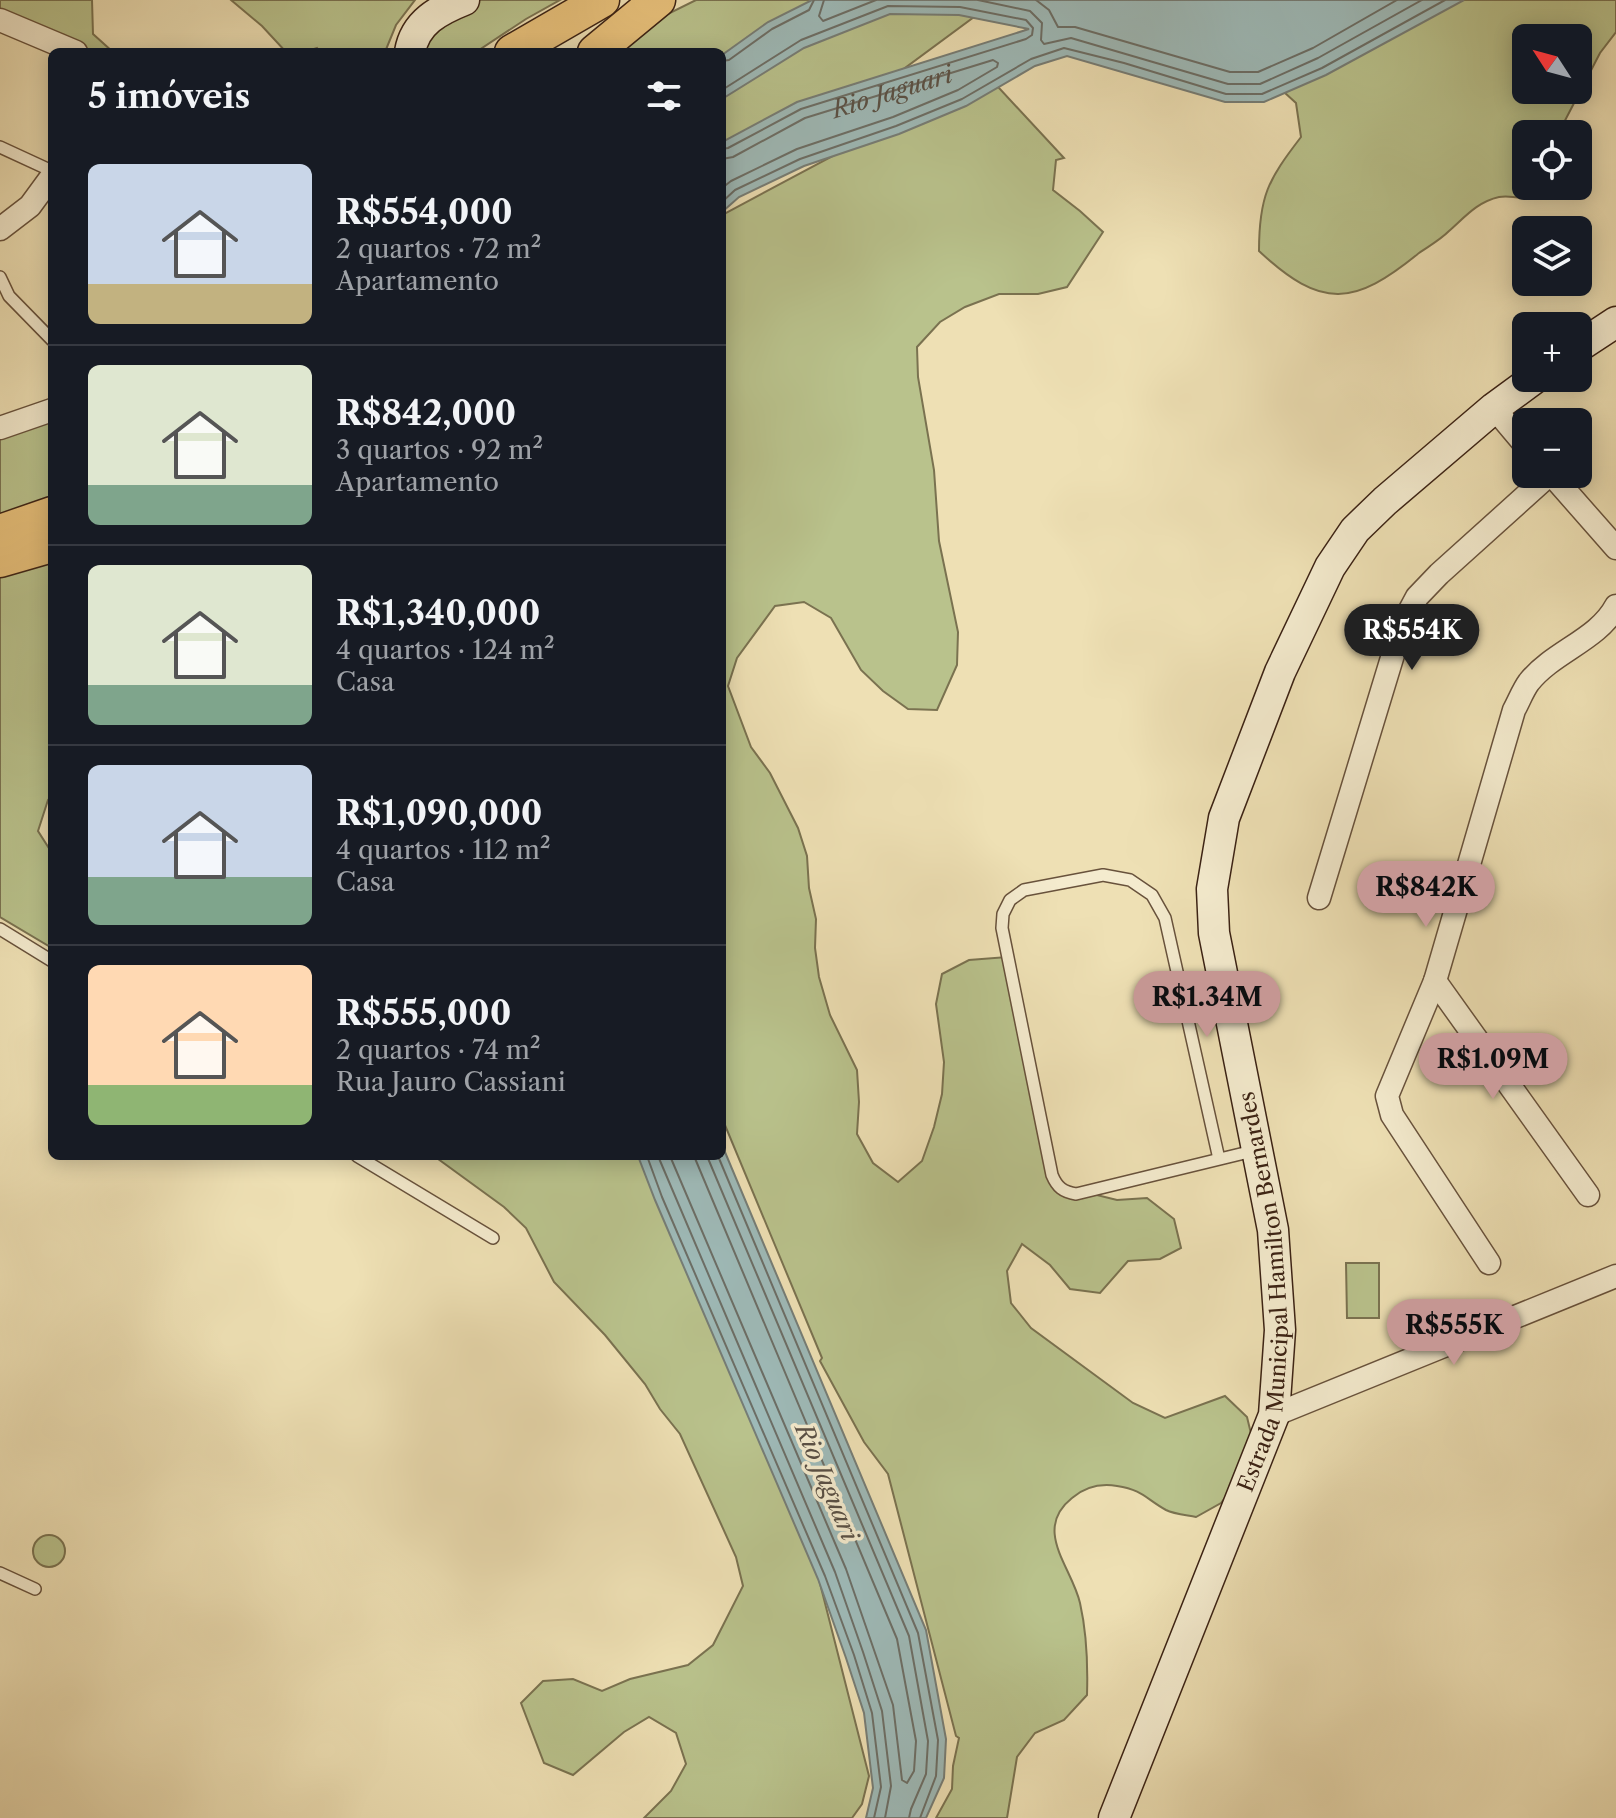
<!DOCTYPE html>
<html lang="pt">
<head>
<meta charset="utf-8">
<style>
	:root { --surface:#171b24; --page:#20242c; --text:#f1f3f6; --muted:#9ea1a6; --line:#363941; --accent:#c59692 }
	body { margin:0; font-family:"Libre Caslon Text",serif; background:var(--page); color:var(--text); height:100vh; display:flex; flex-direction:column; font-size:30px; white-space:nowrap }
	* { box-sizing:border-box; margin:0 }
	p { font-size:26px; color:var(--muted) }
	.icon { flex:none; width:44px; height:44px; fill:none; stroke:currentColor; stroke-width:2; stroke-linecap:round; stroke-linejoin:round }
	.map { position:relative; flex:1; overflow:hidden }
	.drawer { position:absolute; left:48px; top:48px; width:678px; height:1112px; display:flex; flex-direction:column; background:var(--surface); border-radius:12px; box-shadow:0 4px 20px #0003 }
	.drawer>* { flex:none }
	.needle { width:52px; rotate:306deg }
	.fabs { position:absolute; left:1512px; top:24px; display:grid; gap:16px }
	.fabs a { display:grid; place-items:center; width:80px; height:80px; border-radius:12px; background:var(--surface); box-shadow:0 4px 20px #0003; font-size:40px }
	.price { position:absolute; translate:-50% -68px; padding:0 18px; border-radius:28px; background:var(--accent); color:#111; font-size:26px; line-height:52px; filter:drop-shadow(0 2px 4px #0008) }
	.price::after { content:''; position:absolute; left:50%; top:48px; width:24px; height:18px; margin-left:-12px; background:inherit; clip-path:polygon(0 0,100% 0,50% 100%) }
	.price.active { background:#222; color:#fff }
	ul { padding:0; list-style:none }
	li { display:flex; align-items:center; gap:24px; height:200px; padding:0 40px }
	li+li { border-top:2px solid var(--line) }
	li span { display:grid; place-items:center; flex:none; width:224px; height:160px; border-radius:12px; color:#555 }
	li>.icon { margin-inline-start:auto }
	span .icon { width:96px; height:96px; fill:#fffc; stroke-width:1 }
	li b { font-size:34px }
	h2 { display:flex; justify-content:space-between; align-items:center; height:96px; padding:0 40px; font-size:34px }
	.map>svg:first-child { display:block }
	.green { fill:#b9c28c; stroke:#7a7250; stroke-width:2; fill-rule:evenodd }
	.water { fill:#9ebab8; stroke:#767d76; stroke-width:2 }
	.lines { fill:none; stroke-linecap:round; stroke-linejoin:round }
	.shore { stroke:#6c6e66; stroke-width:2 }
	.lane-casing { stroke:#68523c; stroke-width:14 }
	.street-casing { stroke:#68523c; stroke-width:25 }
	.secondary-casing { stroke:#3b2214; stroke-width:33 }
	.primary-casing { stroke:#3b2214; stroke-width:37 }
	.lane { stroke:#f4ebce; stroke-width:11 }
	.street { stroke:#f4ebce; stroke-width:22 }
	.secondary { stroke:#f4ebce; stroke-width:30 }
	.primary { stroke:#e7c07a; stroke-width:34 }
	.labels { text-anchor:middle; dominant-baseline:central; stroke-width:7; stroke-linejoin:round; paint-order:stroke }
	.street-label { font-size:22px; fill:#3b2214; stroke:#f4ebce }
	.water-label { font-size:24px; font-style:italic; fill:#595045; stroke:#f4ebce }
</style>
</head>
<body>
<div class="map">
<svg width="1616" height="1818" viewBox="0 0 1616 1818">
	<rect width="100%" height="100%" fill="#eee0b4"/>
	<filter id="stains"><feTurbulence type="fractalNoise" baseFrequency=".0025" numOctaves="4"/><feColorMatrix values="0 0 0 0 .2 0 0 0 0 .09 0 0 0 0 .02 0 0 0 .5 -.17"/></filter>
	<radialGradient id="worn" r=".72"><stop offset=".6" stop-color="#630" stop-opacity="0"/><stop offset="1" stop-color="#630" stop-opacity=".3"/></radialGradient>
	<g class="green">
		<path d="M0,0H92L93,34L113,52H89L0,13Z"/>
		<path d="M231,0H415L396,25L385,52H320L317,48L305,52H286L262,26Z"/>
		<path d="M471,0H560L526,19L476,52H426L423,48L433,15Z"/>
		<path d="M696,0H997L871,93L722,144V52H596L599,48Z"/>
		<path d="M1461,0H1616V32L1600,53L1558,134H1526V186H1534L1530,199C1521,198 1508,195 1499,197C1477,202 1465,217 1449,231C1440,240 1429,246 1419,253C1354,306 1322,310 1259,251C1259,196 1268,180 1301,137L1296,103L1273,82ZM1526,38H1578V90H1526Z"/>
		<path d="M994,73L999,88L1064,158L1056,160L1053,190L1080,211L1103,232L1067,287L1038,294H999L965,307L940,322L917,347L918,377L934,470L939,541L958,632L957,665L937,710L908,709L883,691L861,670L831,618L804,602L775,606L737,658L728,686L751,747L770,773L798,828L807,856L809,888L816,919L815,948L819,977L830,1015L857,1070L859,1102L857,1134L873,1163L898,1182L922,1161L934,1127L942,1094L944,1062L936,1004L942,974L969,960L1007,957L1060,1186L1117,1200L1147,1198L1174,1219L1181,1248L1160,1259L1128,1261L1100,1293L1070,1289L1050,1265L1022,1244L1007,1271L1011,1303L1031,1328L1133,1403L1165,1418L1225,1396L1247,1417L1254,1446L1240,1478L1221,1503L1196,1517C1186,1515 1174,1514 1166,1510C1146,1499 1143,1490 1117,1486C1099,1483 1085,1487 1072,1498C1032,1530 1072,1567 1080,1603C1087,1634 1088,1663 1087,1695L1064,1720L1035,1733L1017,1757L1007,1818H936L952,1789L953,1766L959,1738L956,1736L888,1474L864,1442L820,1361L822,1358L722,1118V215L979,78Z"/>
		<path d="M52,409V507L0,525V432Z"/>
		<path d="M52,544V796L48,800L38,831L52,853V948L0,917V565Z"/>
		<path d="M434,1156H654L785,1446L869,1776L862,1804L852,1818H644L671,1791L686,1764L676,1733L649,1717L624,1732L573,1775L544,1763L521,1703L543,1681L573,1679L602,1691L630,1679L688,1665L713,1645L743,1586L736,1557L680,1434L660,1409L645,1384L605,1335L554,1282L526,1228L504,1207Z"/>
		<path d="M1346,1263H1379V1318H1347Z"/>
		<circle cx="49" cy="1551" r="16"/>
	</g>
	<g class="water">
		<path d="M812,0H1464L1326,75L1264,102H1225L1067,56L1035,66L966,106L899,134L804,166L739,197L722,212V142L797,102L1029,29L959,15L890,14L804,48L722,99V55L768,22Z"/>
		<path d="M722,1145L926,1630L946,1739L944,1778L926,1818H866L873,1788L864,1713L846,1658L818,1579L655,1200L638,1156H722Z"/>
	</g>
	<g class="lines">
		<g class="shore">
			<path d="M824,0L819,16L823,21L876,0"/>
			<path d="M978,0L1030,11L1042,23L1041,40L1044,44L1071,38L1228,84H1260L1318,58L1422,0"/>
			<path d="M1036,0L1049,10L1058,27H1075L1230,72H1258L1313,48L1397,0"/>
			<path d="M722,61L729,60L772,29L809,10L814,0"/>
			<path d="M722,90L801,40L888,6L960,7L1026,20L1033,28L1032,35L1026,39L801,109L728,148L722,149"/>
			<path id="s1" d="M722,159L733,157L805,118L993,60L998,63L997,67L958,90L893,117L797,149L731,181L722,188"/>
			<path d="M722,202L735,190L800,159L896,126L962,99L1031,59L1064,48L1124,63L1226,94H1262L1322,68L1445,0"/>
			<path d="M647,1156L662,1197L825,1576L854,1655L872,1713L881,1787L874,1818"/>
			<path d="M658,1156L835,1572L863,1652L882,1711L891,1786L885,1818"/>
			<path d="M670,1156L846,1569L893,1705L902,1780L907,1783L914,1771L916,1741L897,1639L694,1156"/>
			<path d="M707,1156L909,1636L928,1741L926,1774L911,1809L909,1818"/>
			<path d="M718,1156L918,1633L938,1740L936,1776L920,1818"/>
		</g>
		<g class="lane-casing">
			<g id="lane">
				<path d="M0,147L52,171"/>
				<path d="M0,277L9,296L52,340"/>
				<path d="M0,929L52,961"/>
				<path d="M357,1156L493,1238"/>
				<path d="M1219,1159L1165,918L1152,895L1130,880L1103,875L1024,890L1010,900L1003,914L1002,928L1052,1175C1057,1187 1063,1192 1076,1194L1257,1150"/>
				<path d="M0,1573L35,1589"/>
			</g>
		</g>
		<g class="street-casing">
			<g id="street">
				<path d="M0,20L76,52"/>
				<path d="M0,229L30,206L52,176"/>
				<path d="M1494,408L1526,446"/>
				<path d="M0,428L52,410"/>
				<path d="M1551,474L1616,548"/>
				<path d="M1319,898L1402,625L1417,597L1439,574L1550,474"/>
				<path d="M1435,981L1588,1195"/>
				<path d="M1489,1263L1392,1115L1387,1096L1435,981L1514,710C1519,701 1523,690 1529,682C1554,651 1598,640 1616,606"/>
				<path d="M1274,1415L1616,1276"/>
			</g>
		</g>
		<g class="secondary-casing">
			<g id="secondary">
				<path d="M410,52C415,22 439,10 464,0"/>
				<path d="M1578,347L1616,322"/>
				<path id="s2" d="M1114,1818L1274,1415L1280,1330L1273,1230L1214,933L1212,889L1224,818L1280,672L1330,567L1355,530L1385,501L1494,408L1535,378"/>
			</g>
		</g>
		<g class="primary-casing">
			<g id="primary">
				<path d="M512,52L602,0"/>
				<path d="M595,52L658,0"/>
				<path d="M0,532L52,514"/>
				<path d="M0,560L52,545"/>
			</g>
		</g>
		<use href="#lane" class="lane"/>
		<use href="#street" class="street"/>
		<use href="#secondary" class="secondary"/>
		<use href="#primary" class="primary"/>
	</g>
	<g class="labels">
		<g class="street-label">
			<text stroke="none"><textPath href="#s2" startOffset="556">Estrada Municipal Hamilton Bernardes</textPath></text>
		</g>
		<g class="water-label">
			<text stroke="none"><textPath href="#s1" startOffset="184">Rio Jaguari</textPath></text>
			<text transform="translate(827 1482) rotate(67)">Rio Jaguari</text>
		</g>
	</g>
	<rect width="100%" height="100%" filter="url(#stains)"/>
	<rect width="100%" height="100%" fill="url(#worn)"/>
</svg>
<div class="fabs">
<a><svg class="needle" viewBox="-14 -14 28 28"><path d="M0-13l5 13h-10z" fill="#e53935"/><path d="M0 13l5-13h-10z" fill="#9ea1a6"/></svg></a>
<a><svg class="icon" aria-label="locate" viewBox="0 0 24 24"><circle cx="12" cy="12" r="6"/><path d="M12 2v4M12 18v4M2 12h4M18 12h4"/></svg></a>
<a><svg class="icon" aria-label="layers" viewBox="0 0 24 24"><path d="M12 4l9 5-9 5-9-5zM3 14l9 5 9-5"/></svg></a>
<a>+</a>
<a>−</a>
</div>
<b class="price active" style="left:1412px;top:672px">R$554K</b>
<b class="price" style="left:1426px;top:929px">R$842K</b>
<b class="price" style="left:1207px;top:1039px">R$1.34M</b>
<b class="price" style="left:1493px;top:1101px">R$1.09M</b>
<b class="price" style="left:1454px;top:1367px">R$555K</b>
<section class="drawer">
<h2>5 imóveis<svg class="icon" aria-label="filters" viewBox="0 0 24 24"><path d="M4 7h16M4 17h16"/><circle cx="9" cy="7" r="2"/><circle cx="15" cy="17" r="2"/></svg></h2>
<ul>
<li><span style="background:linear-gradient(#c9d6e8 75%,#c2b280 0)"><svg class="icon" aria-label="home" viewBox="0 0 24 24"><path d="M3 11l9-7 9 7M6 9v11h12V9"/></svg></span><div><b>R$554,000</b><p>2 quartos · 72 m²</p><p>Apartamento</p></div></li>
<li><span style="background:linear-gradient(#dfe7d0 75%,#7fa58c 0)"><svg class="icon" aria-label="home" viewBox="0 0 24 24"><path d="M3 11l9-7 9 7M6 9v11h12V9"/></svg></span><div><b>R$842,000</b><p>3 quartos · 92 m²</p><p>Apartamento</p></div></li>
<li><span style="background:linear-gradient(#dfe7d0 75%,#7fa58c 0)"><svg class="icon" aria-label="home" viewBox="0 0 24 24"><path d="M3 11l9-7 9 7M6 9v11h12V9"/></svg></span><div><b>R$1,340,000</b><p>4 quartos · 124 m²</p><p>Casa</p></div></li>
<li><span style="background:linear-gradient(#c9d6e8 70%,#7fa58c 0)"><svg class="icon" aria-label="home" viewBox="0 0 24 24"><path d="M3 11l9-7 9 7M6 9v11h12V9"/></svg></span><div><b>R$1,090,000</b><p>4 quartos · 112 m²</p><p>Casa</p></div></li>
<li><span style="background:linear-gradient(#ffd9b3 75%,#8fb573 0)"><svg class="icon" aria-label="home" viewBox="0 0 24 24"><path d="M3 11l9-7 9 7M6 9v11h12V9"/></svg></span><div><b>R$555,000</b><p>2 quartos · 74 m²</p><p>Rua Jauro Cassiani</p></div></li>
</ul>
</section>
</div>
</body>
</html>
